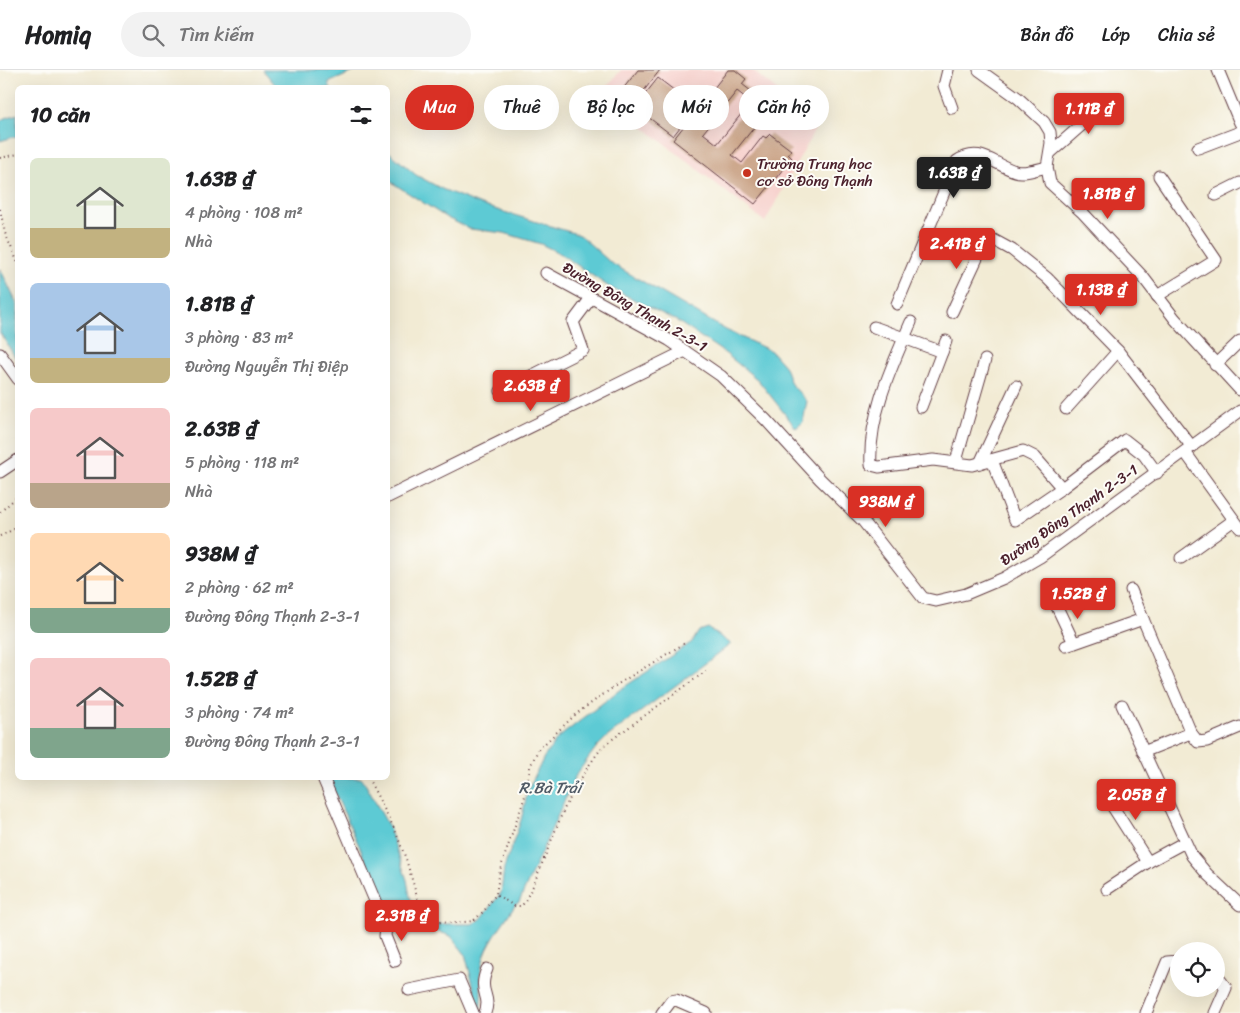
<!DOCTYPE html>
<html lang="vi">
<head>
<meta charset="utf-8">
<style>
	:root { --surface:#fff; --page:#f2f2f2; --text:#202124; --muted:#757577; --line:#e0e0e0; --accent:#d93025 }
	body { margin:0; font-family:Sriracha,sans-serif; background:var(--page); color:var(--text); height:100vh; display:flex; flex-direction:column; font-size:19px; white-space:nowrap }
	* { box-sizing:border-box; margin:0 }
	p { font-size:16px; color:var(--muted) }
	.icon { flex:none; width:28px; height:28px; fill:none; stroke:currentColor; stroke-width:2; stroke-linecap:round; stroke-linejoin:round }
	.map { position:relative; flex:1; overflow:hidden }
	.drawer { position:absolute; left:15px; top:15px; width:375px; height:695px; display:flex; flex-direction:column; background:var(--surface); border-radius:8px; box-shadow:0 5px 20px #0002 }
	.drawer>* { flex:none }
	.guide { position:absolute; left:405px; top:15px; width:475px; height:45px; display:flex; gap:10px }
	.buttons { position:absolute; left:1170px; top:872px; display:grid; gap:10px }
	.buttons a { display:grid; place-items:center; width:55px; height:55px; border-radius:50%; background:var(--surface); box-shadow:0 5px 20px #0002; font-size:25px }
	.price { position:absolute; translate:-50% -42px; padding:0 11px; border-radius:5px; background:var(--accent); color:#fff; font-size:16px; line-height:32px; filter:drop-shadow(0 1px 2px #0008) }
	.price::after { content:''; position:absolute; left:50%; top:30px; width:15px; height:11px; margin-left:-8px; background:inherit; clip-path:polygon(0 0,100% 0,50% 100%) }
	.price.current { background:#222; color:#fff }
	ul { padding:0; list-style:none }
	li { display:flex; align-items:center; gap:15px; height:125px; padding:0 15px }
	li span { display:grid; place-items:center; flex:none; width:140px; height:100px; border-radius:8px; color:#555 }
	li>.icon { margin-inline-start:auto }
	span .icon { width:60px; height:60px; fill:#fffc; stroke-width:1 }
	li b { font-size:21px }
	h2 { display:flex; justify-content:space-between; align-items:center; height:60px; padding:0 15px; font-size:21px }
	.chip { padding:0 18px; border-radius:22px; background:var(--surface); box-shadow:0 5px 20px #0002; font-size:18px; line-height:45px }
	.chip.current { background:var(--accent); color:#fff }
	header { display:flex; align-items:center; gap:30px; box-sizing:border-box; height:70px; padding:0 25px; background:var(--surface); border-bottom:1px solid var(--line) }
	header strong { font-size:24px }
	nav { display:flex; gap:28px; margin-inline-start:auto; font-size:18px }
	.search { width:350px; height:45px; background:var(--page); display:flex; align-items:center; gap:12px; box-sizing:border-box; padding:0 18px; border-radius:28px; color:var(--muted); font-size:19px }
	.map>svg:first-child { display:block }
	.built { fill:#f7d0cc }
	.water { fill:#5dcad4; stroke:#547480 }
	.building { fill:#c79f81; fill-rule:evenodd }
	.lines { fill:none; stroke-linecap:round; stroke-linejoin:round }
	.minor-casing { stroke:#633e44; stroke-width:13 }
	.path { stroke:#633e44; stroke-width:2; stroke-dasharray:1 4; stroke-linecap:butt }
	.minor { stroke:#fff; stroke-width:11 }
	.poi-dot { fill:#c8321e; stroke:#fdfcf7; stroke-width:2 }
	.labels { text-anchor:middle; dominant-baseline:central; stroke-width:4; stroke-linejoin:round; paint-order:stroke }
	.poi-label { font-size:15px; fill:#4a1f2b; stroke:#fdfcf7; text-anchor:start }
	.street-label { font-size:15px; fill:#4a1f2b; stroke:#fdfcf7 }
	.water-label { font-size:16px; font-style:italic; fill:#515b66; stroke:#fdfcf7 }
</style>
</head>
<body>
<header>
<strong>Homiq</strong>
<div class="search"><svg class="icon" aria-label="search" viewBox="0 0 24 24"><circle cx="10" cy="10" r="6"/><path d="M15 15l6 6"/></svg>Tìm kiếm</div>
<nav><a>Bản đồ</a><a>Lớp</a><a>Chia sẻ</a></nav>
</header>
<div class="map">
<svg width="1240" height="943" viewBox="0 0 1240 943">
	<rect width="100%" height="100%" fill="#fdfcf7"/>
	<filter id="ink" filterUnits="userSpaceOnUse"><feTurbulence type="fractalNoise" baseFrequency=".02" numOctaves="2"/><feDisplacementMap in="SourceGraphic" scale="10" xChannelSelector="R" yChannelSelector="G"/><feConvolveMatrix kernelMatrix="1 2 1 2 8 2 1 2 1" color-interpolation-filters="sRGB"/></filter>
	<filter id="wash" filterUnits="userSpaceOnUse"><feTurbulence type="fractalNoise" baseFrequency=".0096" numOctaves="4" result="noise"/><feDisplacementMap in="SourceGraphic" scale="20" xChannelSelector="R" yChannelSelector="G"/><feGaussianBlur stdDeviation="1.12" result="paint"/><feColorMatrix in="noise" values="0 0 0 0 0 0 0 0 0 0 0 0 0 0 0 0 0 1.4 0 .05"/><feComposite in="paint" operator="in"/></filter>
	<g filter="url(#wash)">
		<rect width="100%" height="100%" fill="#f2ebd4"/>
		<path class="built" d="M621,0H752L818,54L765,152L601,24Z"/>
		<g class="water">
			<path d="M263,0H358L328,13L331,18L277,17Z"/>
			<path d="M17,44V66L0,71V50Z"/>
			<path d="M388,81L416,105L442,119L481,135L580,165L611,193L726,260L771,281L785,297L791,314L807,331L803,352L796,358L758,310L726,284L677,251L609,217L561,184L541,174L504,163L470,159L447,148L388,110Z"/>
			<path d="M0,198L17,234V290L0,263Z"/>
			<path d="M708,558L731,574L607,667L595,679L576,705L519,832L514,836C503,855 486,873 482,895C479,911 483,925 480,942L465,884L451,866L428,858L389,855L361,780L328,708H362L388,755L407,810L410,827L418,842L437,854H472L481,849L501,823L504,798L521,750L528,720L544,687L558,668L618,621L692,572L699,561Z"/>
		</g>
		<g id="blocks">
			<g class="building">
				<path d="M638,0H660L632,36L618,25Z"/>
				<path d="M728,0H735L746,9L742,14L756,25L760,20L775,31L732,85L742,93L763,66L766,68L770,64L791,80L788,84L792,88L755,134L673,70ZM737,21L751,32L717,74L703,63Z"/>
				<path d="M658,8L696,37L673,66L635,37Z"/>
			</g>
		</g>
	</g>
	<g filter="url(#ink)">
		<use href="#blocks" fill-opacity="0" stroke="#633e44" stroke-width="1"/>
		<g class="lines">
			<g class="minor-casing">
				<g id="minor">
					<path d="M948,0L944,16L952,38"/>
					<path d="M979,0L1018,28L1044,52L1050,62L1051,73L1047,97L1050,113L1083,143L1143,207L1175,249L1240,320"/>
					<path d="M1218,0L1240,53"/>
					<path d="M1198,78L1240,62"/>
					<path d="M1051,82L1110,30"/>
					<path d="M1216,125L1240,113"/>
					<path d="M546,203L669,270L721,306L766,350L820,409L863,451L923,528L936,531L966,524L1004,508L1040,487L1240,341"/>
					<path d="M1157,226L1216,190L1159,106"/>
					<path d="M897,234L957,91C980,76 993,94 1015,101C1024,104 1038,99 1047,97"/>
					<path d="M952,242L986,169L990,168L1012,180L1047,208L1118,281L1192,377"/>
					<path d="M911,252C892,296 868,346 871,395L879,397L933,390L972,395L1023,381L1035,387L1062,418"/>
					<path d="M874,257L942,282L946,271"/>
					<path d="M0,284L18,309"/>
					<path d="M1215,295L1240,271"/>
					<path d="M501,321L583,280L573,252L591,228"/>
					<path d="M921,337L942,282"/>
					<path d="M1066,339L1118,281"/>
					<path d="M1185,382L1240,458"/>
					<path d="M992,390L1015,450L1062,418L1125,370L1144,385L1157,403"/>
					<path d="M956,391L985,290"/>
					<path d="M980,393L1016,316"/>
					<path d="M0,402L18,390"/>
					<path d="M388,427L685,281"/>
					<path d="M1181,488L1234,450"/>
					<path d="M1131,520L1143,549"/>
					<path d="M1065,525L1057,537L1074,573"/>
					<path d="M1066,576L1143,549L1191,663L1143,682"/>
					<path d="M1122,635L1192,786L1207,804L1240,835"/>
					<path d="M1191,663L1198,672L1207,671L1240,657"/>
					<path d="M323,708L381,845L386,857L385,866L395,891"/>
					<path d="M1104,723L1148,792"/>
					<path d="M1107,819L1148,792L1185,772"/>
					<path d="M409,920L459,910L473,943"/>
					<path d="M485,943C492,924 477,923 487,899"/>
					<path d="M662,943L671,931L676,930L706,943"/>
					<path d="M1146,943L1167,892L1179,891"/>
					<path d="M1215,943L1226,918L1221,911L1216,908"/>
				</g>
			</g>
			<g class="path">
				<path d="M0,88L18,84"/>
				<path d="M0,139L5,163L18,193"/>
				<path d="M0,442L18,426"/>
				<path d="M0,466L18,457"/>
				<path d="M368,708L395,760L406,789L420,837L437,852L455,853L473,851L484,841L496,824L500,800L527,720L530,697L538,680L576,644L618,614L685,573"/>
				<path d="M497,825L514,836H522L533,816L564,739L587,698L603,676L706,601"/>
			</g>
			<use href="#minor" class="minor"/>
		</g>
	</g>
	<circle class="poi-dot" cx="747" cy="103" r="5"/>
	<g class="labels">
		<g class="poi-label">
			<text x="757" y="94">Trường Trung học<tspan x="757" dy="17">cơ sở Đông Thạnh</tspan></text>
		</g>
		<g class="street-label">
			<text transform="translate(635 237) rotate(30)">Đường Đông Thạnh 2-3-1</text>
			<text transform="translate(1069 445) rotate(-35)">Đường Đông Thạnh 2-3-1</text>
		</g>
		<g class="water-label">
			<text x="550" y="717">R.Bà Trải</text>
		</g>
	</g>
</svg>
<div class="buttons">
<a><svg class="icon" aria-label="locate" viewBox="0 0 24 24"><circle cx="12" cy="12" r="6"/><path d="M12 2v4M12 18v4M2 12h4M18 12h4"/></svg></a>
</div>
<b class="price" style="left:1089px;top:65px">1.11B ₫</b>
<b class="price current" style="left:954px;top:129px">1.63B ₫</b>
<b class="price" style="left:1108px;top:150px">1.81B ₫</b>
<b class="price" style="left:957px;top:200px">2.41B ₫</b>
<b class="price" style="left:1101px;top:246px">1.13B ₫</b>
<b class="price" style="left:531px;top:342px">2.63B ₫</b>
<b class="price" style="left:886px;top:458px">938M ₫</b>
<b class="price" style="left:1078px;top:550px">1.52B ₫</b>
<b class="price" style="left:1136px;top:751px">2.05B ₫</b>
<b class="price" style="left:402px;top:872px">2.31B ₫</b>
<div class="guide">
<a class="chip current">Mua</a>
<a class="chip">Thuê</a>
<a class="chip">Bộ lọc</a>
<a class="chip">Mới</a>
<a class="chip">Căn hộ</a>
</div>
<section class="drawer">
<h2>10 căn<svg class="icon" aria-label="filters" viewBox="0 0 24 24"><path d="M4 7h16M4 17h16"/><circle cx="9" cy="7" r="2"/><circle cx="15" cy="17" r="2"/></svg></h2>
<ul>
<li><span style="background:linear-gradient(#dfe7d0 70%,#c2b280 0)"><svg class="icon" aria-label="home" viewBox="0 0 24 24"><path d="M3 11l9-7 9 7M6 9v11h12V9"/></svg></span><div><b>1.63B ₫</b><p>4 phòng · 108 m²</p><p>Nhà</p></div></li>
<li><span style="background:linear-gradient(#a9c7e8 75%,#c2b280 0)"><svg class="icon" aria-label="home" viewBox="0 0 24 24"><path d="M3 11l9-7 9 7M6 9v11h12V9"/></svg></span><div><b>1.81B ₫</b><p>3 phòng · 83 m²</p><p>Đường Nguyễn Thị Điệp</p></div></li>
<li><span style="background:linear-gradient(#f6c9c9 75%,#b9a48a 0)"><svg class="icon" aria-label="home" viewBox="0 0 24 24"><path d="M3 11l9-7 9 7M6 9v11h12V9"/></svg></span><div><b>2.63B ₫</b><p>5 phòng · 118 m²</p><p>Nhà</p></div></li>
<li><span style="background:linear-gradient(#ffd9b3 75%,#7fa58c 0)"><svg class="icon" aria-label="home" viewBox="0 0 24 24"><path d="M3 11l9-7 9 7M6 9v11h12V9"/></svg></span><div><b>938M ₫</b><p>2 phòng · 62 m²</p><p>Đường Đông Thạnh 2-3-1</p></div></li>
<li><span style="background:linear-gradient(#f6c9c9 70%,#7fa58c 0)"><svg class="icon" aria-label="home" viewBox="0 0 24 24"><path d="M3 11l9-7 9 7M6 9v11h12V9"/></svg></span><div><b>1.52B ₫</b><p>3 phòng · 74 m²</p><p>Đường Đông Thạnh 2-3-1</p></div></li>
</ul>
</section>
</div>
</body>
</html>
